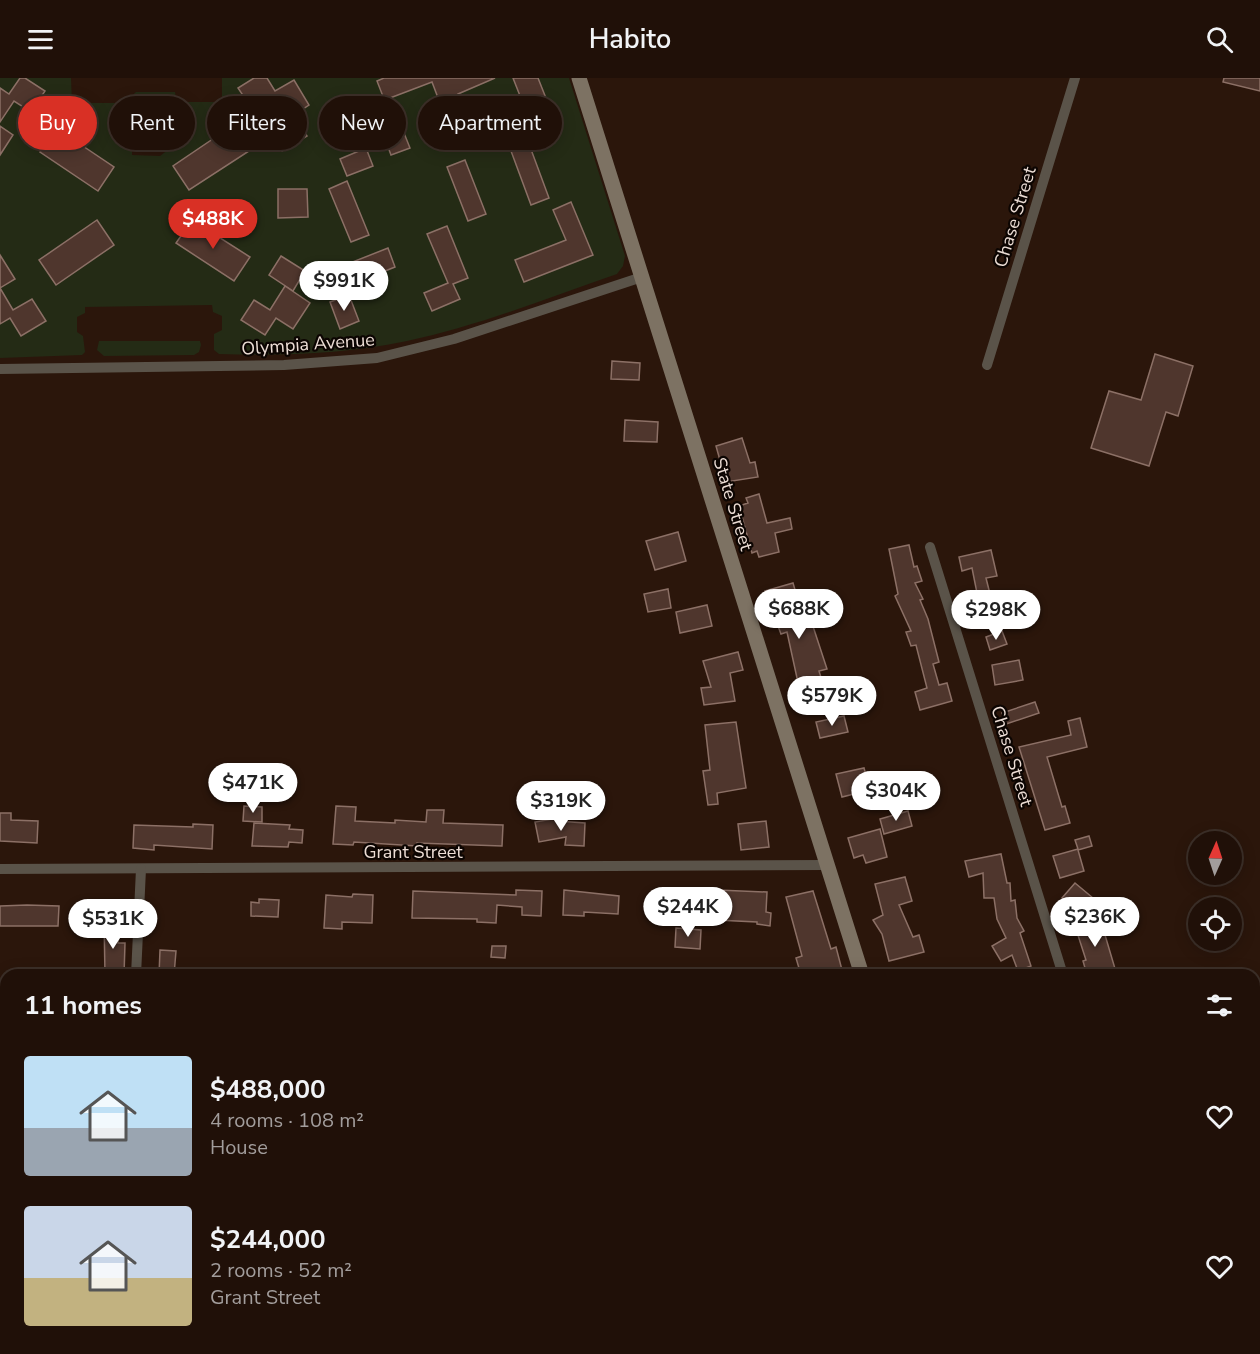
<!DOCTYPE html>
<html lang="en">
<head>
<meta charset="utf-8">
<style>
	:root { --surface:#201008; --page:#281912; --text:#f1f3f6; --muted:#a29d9c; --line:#3d3029; --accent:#d93025 }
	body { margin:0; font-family:"Nunito Sans",sans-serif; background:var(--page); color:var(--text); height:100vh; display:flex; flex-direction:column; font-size:22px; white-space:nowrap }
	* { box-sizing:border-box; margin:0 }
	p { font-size:20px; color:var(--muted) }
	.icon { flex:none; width:33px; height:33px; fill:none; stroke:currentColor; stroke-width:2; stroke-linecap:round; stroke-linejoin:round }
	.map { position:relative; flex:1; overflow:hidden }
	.drawer { position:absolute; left:0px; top:891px; width:1260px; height:386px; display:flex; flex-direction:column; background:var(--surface); border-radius:18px 18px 0 0; box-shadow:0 3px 15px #0003,0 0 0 2px var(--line) }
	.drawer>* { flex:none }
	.hud { position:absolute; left:18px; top:18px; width:600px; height:54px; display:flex; gap:12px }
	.needle { width:39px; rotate:3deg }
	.tools { position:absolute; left:1188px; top:753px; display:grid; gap:12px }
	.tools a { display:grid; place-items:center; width:54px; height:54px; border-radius:50%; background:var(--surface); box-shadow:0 3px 15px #0003,0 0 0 2px var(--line); font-size:30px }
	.price { position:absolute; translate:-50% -51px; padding:0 14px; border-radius:21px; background:#fff; color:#222; font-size:20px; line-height:39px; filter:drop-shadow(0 2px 3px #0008) }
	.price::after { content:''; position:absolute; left:50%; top:36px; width:18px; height:14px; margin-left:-9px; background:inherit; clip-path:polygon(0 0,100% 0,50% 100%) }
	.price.active { background:var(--accent); color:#fff }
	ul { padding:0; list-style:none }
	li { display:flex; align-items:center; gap:18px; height:150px; padding:0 24px }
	li span { display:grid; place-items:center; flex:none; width:168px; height:120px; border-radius:6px; color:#555 }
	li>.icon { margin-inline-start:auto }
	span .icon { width:72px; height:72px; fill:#fffc; stroke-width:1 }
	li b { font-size:26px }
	h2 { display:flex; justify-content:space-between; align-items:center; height:72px; padding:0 24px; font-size:26px }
	.tag { padding:0 21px; border-radius:27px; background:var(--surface); box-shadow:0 3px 15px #0003,0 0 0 2px var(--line); font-size:21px; line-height:54px }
	.tag.active { background:var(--accent); color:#fff }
	header { display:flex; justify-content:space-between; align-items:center; height:78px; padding:0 24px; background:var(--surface); font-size:27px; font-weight:600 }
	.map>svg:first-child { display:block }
	.green { fill:#242b15 }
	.building { fill:#4f362d; stroke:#8c7066; stroke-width:1.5 }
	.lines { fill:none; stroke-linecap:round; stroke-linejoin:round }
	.minor { stroke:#5a5349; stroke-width:10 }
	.secondary { stroke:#7d7263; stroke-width:15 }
	.labels { text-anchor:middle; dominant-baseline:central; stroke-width:4.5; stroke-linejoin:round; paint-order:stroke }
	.street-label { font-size:18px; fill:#ecddd5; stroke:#0c0502 }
</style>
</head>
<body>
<header><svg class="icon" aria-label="menu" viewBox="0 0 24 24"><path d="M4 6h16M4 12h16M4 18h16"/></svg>Habito<svg class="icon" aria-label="search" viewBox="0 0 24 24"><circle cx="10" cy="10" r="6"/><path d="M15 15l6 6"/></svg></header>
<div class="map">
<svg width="1260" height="1276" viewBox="0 0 1260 1276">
	<rect width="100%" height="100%" fill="#2b160b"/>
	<g class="green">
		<path d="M0,0H71L72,25H124L136,14H175L178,31H168V22L143,30L120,31V51H132V77L160,78L186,58L188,52V24H222V0H569L625,178L623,188L617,196C548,220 478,248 407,263C346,276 282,278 219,276L214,272V256L222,252V238L213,234L212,227L85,229V235L77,239V254L83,258L85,274L82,277L0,280Z"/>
		<path d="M99,263H200L201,267L199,274L194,277L104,278L97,272Z"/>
	</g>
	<g class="building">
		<path d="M20,0H25L45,13L31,34L14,23L0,44V10L9,16Z"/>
		<path d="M254,0H267L275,13L294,2L309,27L294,37L307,58L282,73L269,53L284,44L270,20L252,31L238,10Z"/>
		<path d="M384,0H495L458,16L468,42L449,49L432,4L390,20L410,70L391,77L372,26L384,21L377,3Z"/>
		<path d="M513,0H538L559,53L537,61Z"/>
		<path d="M1224,0H1260V13L1223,4Z"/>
		<path d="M143,22H168V52L120,51V30H143Z"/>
		<path d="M0,48L13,57L0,77Z"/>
		<path d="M232,48L249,73L189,112L173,88Z"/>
		<path d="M56,50L114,89L98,113L40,74Z"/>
		<path d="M529,66L549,120L531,127L511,73Z"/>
		<path d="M366,70L373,88L347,98L340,81Z"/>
		<path d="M465,82L486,136L468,143L447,89Z"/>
		<path d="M347,103L369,157L351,164L329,111Z"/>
		<path d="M278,111H307L308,139L278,140Z"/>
		<path d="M571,124L593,177L524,204L515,182L566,162L553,132Z"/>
		<path d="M97,142L114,167L56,207L39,182Z"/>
		<path d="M192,142L250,179L234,203L176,165Z"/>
		<path d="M447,148L468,200L453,206L460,221L432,233L424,215L448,205L427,156Z"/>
		<path d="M388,170L395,189L343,210L335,191Z"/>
		<path d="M0,177L15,201L0,210Z"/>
		<path d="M281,178L305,193L293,213L269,197Z"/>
		<path d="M285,208L310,225L293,251L276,240L265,257L241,242L254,222L270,232Z"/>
		<path d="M0,210L13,232L32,221L46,243L21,258L10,240L0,246Z"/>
		<path d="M349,217L359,243L340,251L330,224Z"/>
		<path d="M1155,276L1193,288L1178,338L1166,334L1149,388L1091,370L1109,313L1141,322Z"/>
		<path d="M612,283L640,285L639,302L611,301Z"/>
		<path d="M625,342L658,344L657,364L624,363Z"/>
		<path d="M742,360L750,385L755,384L758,399L726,404L716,368Z"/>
		<path d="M759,416L767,445L790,440L792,451L775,455L779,474L759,479L757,473L752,475L739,428L748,425L746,420Z"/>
		<path d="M678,454L686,483L655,492L646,463Z"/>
		<path d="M909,467L914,489L917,488L922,503L915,505L923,521L920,522L928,541L939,584L933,586L939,607L947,605L952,623L920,632L915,614L927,610L916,567L911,568L906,554L911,553L895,518L898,516L889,471Z"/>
		<path d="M991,472L997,498L986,500L994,532L974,537L969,517L977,515L972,490L962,493L959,479Z"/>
		<path d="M793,505L801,532L807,530L827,591L819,593L826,616L802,623L787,554L781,556L765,513Z"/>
		<path d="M668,511L671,530L648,534L644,516Z"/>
		<path d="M707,527L712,548L680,555L676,534Z"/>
		<path d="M1002,553L1007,566L990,572L986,559Z"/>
		<path d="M738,574L743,592L730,595L735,623L704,627L701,610L711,609L703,583Z"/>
		<path d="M1019,582L1023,602L995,607L992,587Z"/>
		<path d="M1035,624L1039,635L1006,646L1002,635Z"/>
		<path d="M844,638L848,654L820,660L816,644Z"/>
		<path d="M1080,640L1087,669L1047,679L1062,729L1065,728L1070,745L1045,752L1019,669L1071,657L1068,643Z"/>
		<path d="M736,644L746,710L717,715L718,726L708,727L703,693L710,692L705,647Z"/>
		<path d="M864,690L870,712L842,719L836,696Z"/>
		<path d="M244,728L262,729V744L243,743Z"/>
		<path d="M336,728L356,729L355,743L395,745V742L426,744L427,732H444L443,745L503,747L502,768L417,765V768L354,764L353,767L333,766Z"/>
		<path d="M908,733L912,748L884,756L880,741Z"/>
		<path d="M0,735H11V742L38,743L37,765L0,763Z"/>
		<path d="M558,740V743L585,745L584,768L565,767L566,759L539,764L535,744Z"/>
		<path d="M766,743L769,769L741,772L738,746Z"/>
		<path d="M254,745L290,747L289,751L303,752L302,765L289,764L288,769L252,768Z"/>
		<path d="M193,746L213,747L212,771L154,767V772L133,770L134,747L193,749Z"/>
		<path d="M880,751L887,779L866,785L863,777L854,780L848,760Z"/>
		<path d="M1089,758L1092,768L1078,772L1084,793L1060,800L1053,778L1078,771L1075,762Z"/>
		<path d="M1001,776L1007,805H1010L1011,823L1015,822L1017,840L1024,853L1020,855L1031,888L1018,893L1012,877L1001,883L992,868L1006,860L997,841L994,820H984L983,795L969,799L965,783Z"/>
		<path d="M905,799L912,823L899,827L913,859L919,857L924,874L889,883L882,856L873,842L883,837L875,806Z"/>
		<path d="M1075,805L1093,820L1080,836L1062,820Z"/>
		<path d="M516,812L542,813L541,838L522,837V829L497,827L496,845L477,844V841L412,840L413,813L516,817Z"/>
		<path d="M564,812L619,818L618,836L584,834V838L563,837Z"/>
		<path d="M718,812L767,814L766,834L771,835L770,848L757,846V844L716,842Z"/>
		<path d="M813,813L831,871L836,869L842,892L825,897H801L796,880L802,878L786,819Z"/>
		<path d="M353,816L373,817L372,845L342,844V851L324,850L326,817L352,819Z"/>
		<path d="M259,821L279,822L278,839L251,838V824L259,825Z"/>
		<path d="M27,827L59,828L58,848H0V828Z"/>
		<path d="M1100,840L1116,894L1087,897L1083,883L1086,882L1075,848Z"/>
		<path d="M104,841L116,842L115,861L118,860V865H125L124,897H105Z"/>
		<path d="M676,850L701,852L700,871L675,869Z"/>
		<path d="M492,868H506L505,880L491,879Z"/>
		<path d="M160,872L176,873L174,897H159Z"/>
	</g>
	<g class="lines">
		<g class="minor">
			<path d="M987,287L1075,0"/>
			<path d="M0,291L284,287L377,280L454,261L642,199"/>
			<path d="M930,469L1063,897"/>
			<path d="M0,791L825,787"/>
			<path d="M136,897L141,791"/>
			<path d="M0,981H6"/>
			<path d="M0,1206H6"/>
			<path d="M1254,1224H1260"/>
			<path d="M128,1276V1270"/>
		</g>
		<g class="secondary">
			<path d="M579,0L862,897"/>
			<path d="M1010,1270L1012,1276"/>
		</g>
	</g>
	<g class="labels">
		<g class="street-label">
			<text transform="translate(1015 139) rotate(-73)">Chase Street</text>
			<text transform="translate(308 266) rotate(-4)">Olympia Avenue</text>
			<text transform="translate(733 426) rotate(73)">State Street</text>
			<text transform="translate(1012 678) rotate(73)">Chase Street</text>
			<text x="413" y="774">Grant Street</text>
		</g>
	</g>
</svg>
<div class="tools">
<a><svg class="needle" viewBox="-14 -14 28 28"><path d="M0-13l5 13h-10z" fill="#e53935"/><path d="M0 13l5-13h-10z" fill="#a29d9c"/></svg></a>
<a><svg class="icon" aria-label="locate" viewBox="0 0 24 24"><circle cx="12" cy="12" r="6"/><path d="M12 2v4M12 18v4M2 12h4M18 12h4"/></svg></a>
</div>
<b class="price active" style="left:213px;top:172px">$488K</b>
<b class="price" style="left:344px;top:234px">$991K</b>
<b class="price" style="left:799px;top:562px">$688K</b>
<b class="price" style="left:996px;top:563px">$298K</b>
<b class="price" style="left:832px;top:649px">$579K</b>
<b class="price" style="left:253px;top:736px">$471K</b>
<b class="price" style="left:896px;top:744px">$304K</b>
<b class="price" style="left:561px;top:754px">$319K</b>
<b class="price" style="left:688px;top:860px">$244K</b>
<b class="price" style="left:1095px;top:870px">$236K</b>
<b class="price" style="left:113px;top:872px">$531K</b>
<div class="hud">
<a class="tag active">Buy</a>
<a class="tag">Rent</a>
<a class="tag">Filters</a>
<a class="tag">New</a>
<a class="tag">Apartment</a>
</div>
<section class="drawer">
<h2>11 homes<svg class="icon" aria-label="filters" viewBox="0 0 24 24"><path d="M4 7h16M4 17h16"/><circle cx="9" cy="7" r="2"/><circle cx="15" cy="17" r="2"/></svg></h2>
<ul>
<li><span style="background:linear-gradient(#bfe0f5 60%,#9aa5b1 0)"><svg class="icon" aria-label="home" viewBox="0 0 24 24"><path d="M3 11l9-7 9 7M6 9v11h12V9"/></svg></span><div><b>$488,000</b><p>4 rooms · 108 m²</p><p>House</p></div><svg class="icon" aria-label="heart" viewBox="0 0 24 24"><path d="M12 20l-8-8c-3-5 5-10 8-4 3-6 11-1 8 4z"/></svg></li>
<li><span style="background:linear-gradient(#c9d6e8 60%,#c2b280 0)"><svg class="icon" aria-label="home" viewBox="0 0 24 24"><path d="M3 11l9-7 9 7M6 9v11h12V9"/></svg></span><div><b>$244,000</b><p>2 rooms · 52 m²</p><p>Grant Street</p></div><svg class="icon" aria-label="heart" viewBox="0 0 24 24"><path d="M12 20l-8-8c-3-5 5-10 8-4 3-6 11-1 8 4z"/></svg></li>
</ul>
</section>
</div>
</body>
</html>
